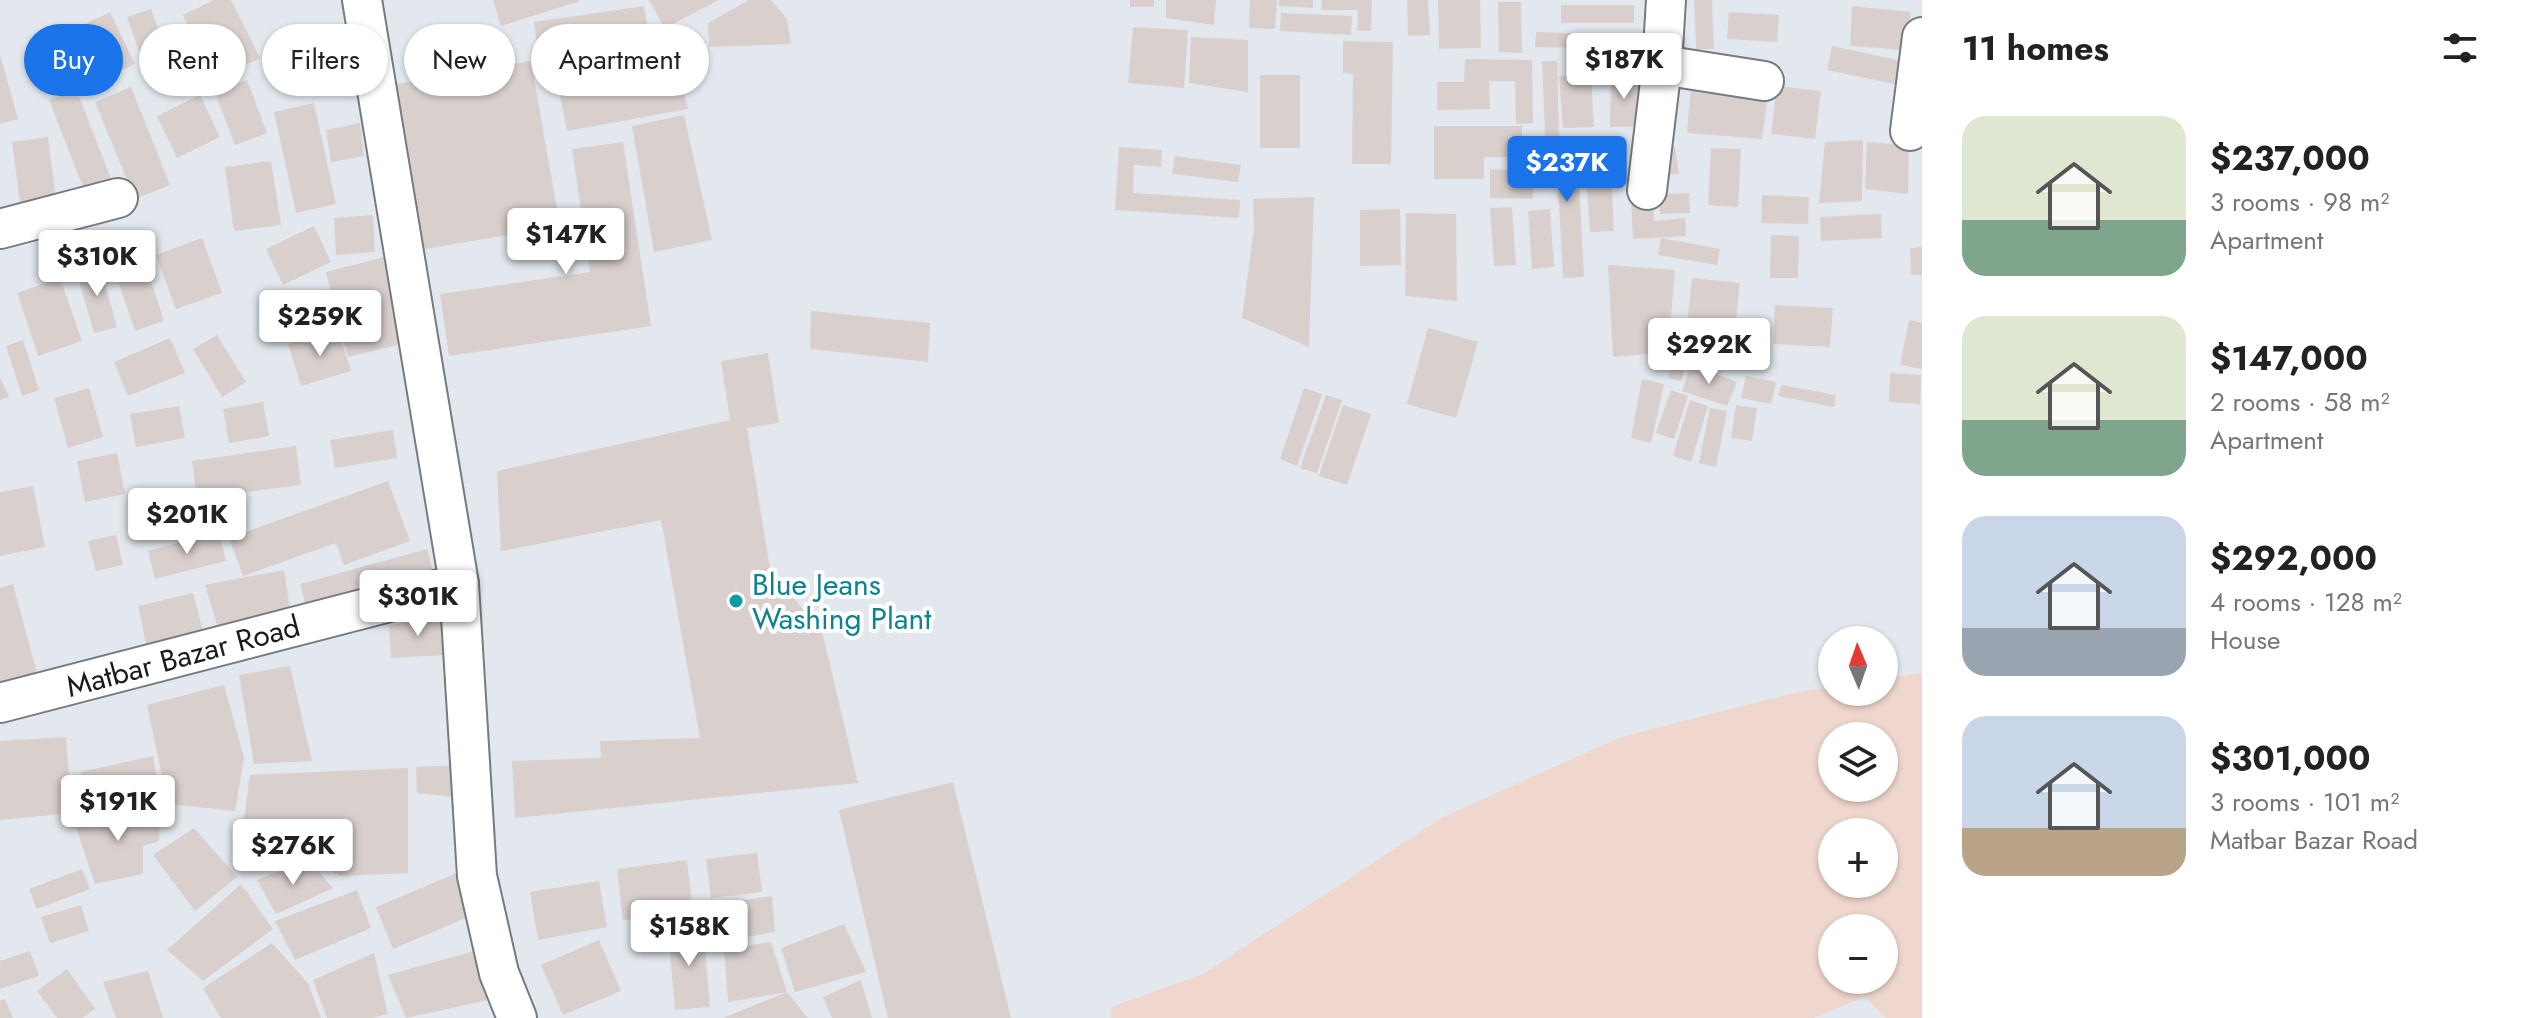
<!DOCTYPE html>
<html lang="en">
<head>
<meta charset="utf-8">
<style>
	:root { --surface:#fff; --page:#f6f6f6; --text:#222; --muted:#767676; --accent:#1a73e8 }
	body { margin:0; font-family:Jost,sans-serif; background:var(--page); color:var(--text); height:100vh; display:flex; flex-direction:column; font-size:30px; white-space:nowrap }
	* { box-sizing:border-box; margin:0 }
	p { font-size:26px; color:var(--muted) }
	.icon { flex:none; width:44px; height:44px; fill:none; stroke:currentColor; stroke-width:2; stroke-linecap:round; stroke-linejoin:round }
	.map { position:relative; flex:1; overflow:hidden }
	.sheet { display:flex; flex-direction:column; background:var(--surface); width:600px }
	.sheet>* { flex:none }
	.banner { position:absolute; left:24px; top:24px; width:760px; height:72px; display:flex; gap:16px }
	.needle { width:52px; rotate:358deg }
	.buttons { position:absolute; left:1818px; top:626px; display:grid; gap:16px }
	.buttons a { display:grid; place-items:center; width:80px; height:80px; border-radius:50%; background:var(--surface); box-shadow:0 2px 6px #0004; font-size:40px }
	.price { position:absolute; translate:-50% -68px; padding:0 18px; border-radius:8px; background:#fff; color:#222; font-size:26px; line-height:52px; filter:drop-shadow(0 2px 4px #0008) }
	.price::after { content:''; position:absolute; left:50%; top:48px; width:24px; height:18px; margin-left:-12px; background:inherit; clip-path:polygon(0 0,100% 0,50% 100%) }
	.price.active { background:var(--accent); color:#fff }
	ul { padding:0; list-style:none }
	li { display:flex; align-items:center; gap:24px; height:200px; padding:0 40px }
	li span { display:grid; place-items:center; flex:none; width:224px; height:160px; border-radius:24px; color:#555 }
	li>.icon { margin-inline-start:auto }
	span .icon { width:96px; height:96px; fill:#fffc; stroke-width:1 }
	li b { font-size:34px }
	h2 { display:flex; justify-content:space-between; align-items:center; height:96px; padding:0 40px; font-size:34px }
	.tag { padding:0 28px; border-radius:36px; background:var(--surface); box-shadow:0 2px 6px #0004; font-size:28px; line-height:72px }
	.tag.active { background:var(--accent); color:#fff }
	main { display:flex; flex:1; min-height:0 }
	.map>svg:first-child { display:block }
	.industrial { fill:#f0d7ce; fill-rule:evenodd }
	.building { fill:#d9d0ce }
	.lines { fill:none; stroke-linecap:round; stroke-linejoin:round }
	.minor-casing { stroke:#757b80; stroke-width:42 }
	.minor { stroke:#fff; stroke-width:38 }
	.culture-dot { fill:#0f9aa8; stroke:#fff; stroke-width:3 }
	.labels { text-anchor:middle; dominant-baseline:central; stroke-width:8; stroke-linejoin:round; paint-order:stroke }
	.culture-label { font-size:30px; fill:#0d838f; stroke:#fff; text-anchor:start }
	.street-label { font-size:30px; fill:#181a1c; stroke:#fff }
</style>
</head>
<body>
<main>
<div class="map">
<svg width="1922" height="1018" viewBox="0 0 1922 1018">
	<rect width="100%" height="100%" fill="#e2e8ee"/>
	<path class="industrial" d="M1922,673V1018H1885L1865,997L1813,1018H1111V1007L1203,974L1443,817L1621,737L1793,693L1832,687V692H1884V679ZM1832,736H1884V788H1832ZM1832,832H1884V884H1832ZM1832,928H1884V980H1832Z"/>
	<g class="building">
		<path d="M214,0H231L260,58L215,80L183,15Z"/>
		<path d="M493,0H580V1L501,26Z"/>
		<path d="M649,0H719L665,28Z"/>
		<path d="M749,0H771L787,19L791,44L709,47L708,23Z"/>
		<rect x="1130" y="0" width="24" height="7"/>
		<path d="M1166,0H1216L1214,25L1166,18Z"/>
		<path d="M1250,0H1277L1275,29L1249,28Z"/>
		<path d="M1279,0H1313V8L1279,6Z"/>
		<path d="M1322,0H1372L1371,31H1357L1358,10H1321Z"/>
		<path d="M1407,0H1428L1430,35L1408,36Z"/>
		<path d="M1438,0H1480L1481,48L1439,49Z"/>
		<path d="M1694,0H1712L1714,49H1696Z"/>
		<path d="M1498,2H1521L1522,53L1499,52Z"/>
		<rect x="1561" y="5" width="73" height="18"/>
		<path d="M644,6L652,58L541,75L534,22Z"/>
		<path d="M1852,6L1911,12L1905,50L1850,46Z"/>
		<path d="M151,9L166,51L142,59L127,17Z"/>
		<path d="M110,12L135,64L85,88L60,36Z"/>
		<path d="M1729,12L1779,15L1777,42L1727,39Z"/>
		<path d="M1281,13L1352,16L1351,35L1280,31Z"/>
		<path d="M1133,27L1188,30L1184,88L1128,83Z"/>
		<path d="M1536,32L1598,34V48L1535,47Z"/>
		<path d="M1191,37L1248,40V92L1189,83Z"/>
		<path d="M359,41L367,81L290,96L282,56Z"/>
		<path d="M1343,41L1393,42L1391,164H1352L1353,74L1343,73Z"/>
		<path d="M1832,46L1912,63L1909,87L1827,70Z"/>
		<path d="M0,54L18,119L0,124Z"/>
		<path d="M1465,59L1532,60L1533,123L1516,124L1515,81H1489L1490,109L1437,110V82H1464Z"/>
		<path d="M531,61L560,226L419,250L391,85Z"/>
		<path d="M674,61L688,109L567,131L557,81Z"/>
		<path d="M1542,61H1557L1559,136H1545Z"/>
		<path d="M1611,74L1639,75L1638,127H1610Z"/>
		<rect x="1260" y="75" width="40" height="73"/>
		<path d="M1591,75L1594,127L1563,128L1559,76Z"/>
		<path d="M247,80L267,133L235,145L215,93Z"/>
		<path d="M1691,84L1767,102L1762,139L1687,133Z"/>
		<path d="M1777,86L1821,91L1815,139L1771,134Z"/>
		<path d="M131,87L170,185L135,199L95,102Z"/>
		<path d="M76,89L112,181L85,192L49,100Z"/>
		<path d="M200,95L220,137L177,158L157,116Z"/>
		<path d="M314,103L336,204L296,213L274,112Z"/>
		<path d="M684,115L712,240L654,252L632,126Z"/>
		<path d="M360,123L364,156L331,162L326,130Z"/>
		<path d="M1434,126H1522V157H1484V179H1434Z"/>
		<path d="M48,137L56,199L20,203L12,142Z"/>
		<path d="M1863,140L1862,201L1819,203L1825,142Z"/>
		<path d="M623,142L651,326L449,356L440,294L590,272L572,149Z"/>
		<path d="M1867,142L1909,145L1908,194L1865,189Z"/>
		<path d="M1577,143L1584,277L1563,278L1558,184H1546L1543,145Z"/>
		<path d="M1119,147L1162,150L1161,167L1134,165L1133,193L1240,200L1239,218L1115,210Z"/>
		<path d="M1675,147L1679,174L1657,176L1654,150Z"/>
		<path d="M1711,148L1741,149L1738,207L1708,205Z"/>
		<path d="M1175,156L1241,165L1238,182L1172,174Z"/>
		<path d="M271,161L281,225L234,231L225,167Z"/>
		<path d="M1490,169L1534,171L1533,199L1490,198Z"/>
		<path d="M1611,173L1614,231L1590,232L1586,174Z"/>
		<path d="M1689,193L1690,213L1660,214L1659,194Z"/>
		<path d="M1762,195L1809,197L1808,224L1761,223Z"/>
		<path d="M1314,197L1309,347L1242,318L1254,228L1253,199Z"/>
		<path d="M1653,197L1654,221L1685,218L1686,236L1633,239L1631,199Z"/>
		<path d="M1512,207L1516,265L1494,266L1490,208Z"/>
		<path d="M1400,209L1401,265L1360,266V210Z"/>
		<path d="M1550,209L1554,267L1532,269L1528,211Z"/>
		<path d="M1406,213L1456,214L1457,301L1405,296Z"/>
		<path d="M1881,214L1882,238L1821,241L1820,217Z"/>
		<path d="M373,215L375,252L336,255L334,218Z"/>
		<path d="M314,226L331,262L283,285L266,249Z"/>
		<path d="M1771,235L1799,236L1798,278H1770Z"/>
		<path d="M202,238L222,293L176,309L156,255Z"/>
		<path d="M1661,238L1720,249L1717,265L1658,255Z"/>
		<path d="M1922,247V275H1911L1910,248Z"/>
		<path d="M385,257L406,343L348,357L326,272Z"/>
		<path d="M99,263L117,327L94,333L76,270Z"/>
		<path d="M1608,265L1675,270L1668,352L1613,357Z"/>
		<path d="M146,266L164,321L135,331L116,275Z"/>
		<path d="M60,278L82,341L38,356L17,293Z"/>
		<path d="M1692,278L1740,283L1734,339L1686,335Z"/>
		<path d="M1775,305L1833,308L1830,347L1773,344Z"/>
		<path d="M811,311L930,323L928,362L810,349Z"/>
		<path d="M1909,320L1922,323V369L1900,365Z"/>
		<path d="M1428,328L1478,342L1456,418L1407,404Z"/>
		<path d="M338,329L351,371L301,386L288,344Z"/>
		<path d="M217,335L246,382L222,397L193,349Z"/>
		<path d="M170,338L185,373L128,396L114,362Z"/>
		<path d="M23,340L39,390L22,396L6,346Z"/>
		<path d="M768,353L779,423L747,428L770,568L823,635L858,783L515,818L512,761L601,758L600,741L700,738L661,520L501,551L497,471L730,420L721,361Z"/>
		<path d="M1671,365L1684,368L1682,381L1668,378Z"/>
		<path d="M1691,365L1737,382L1727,406L1682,391Z"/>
		<path d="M1890,373L1921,375L1920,404L1889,402Z"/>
		<path d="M1746,376L1776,382L1771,404L1741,398Z"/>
		<path d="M0,377L9,397L0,400Z"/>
		<path d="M1642,379L1664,384L1651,443L1631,438Z"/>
		<path d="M1781,385L1836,395L1834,407L1779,396Z"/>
		<path d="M89,388L103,437L68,448L54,398Z"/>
		<path d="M1304,388L1322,394L1297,466L1280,459Z"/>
		<path d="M1671,390L1688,396L1674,439L1656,433Z"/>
		<path d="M1326,395L1342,400L1317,473L1300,468Z"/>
		<path d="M1690,400L1708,406L1691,462L1673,456Z"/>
		<path d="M263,402L269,436L229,443L223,409Z"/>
		<path d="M1343,405L1371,414L1347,485L1319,476Z"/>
		<path d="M1736,405L1757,408L1752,441L1731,438Z"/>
		<path d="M179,406L185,438L136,447L130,414Z"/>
		<path d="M1710,408L1727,411L1716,467L1699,463Z"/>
		<path d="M393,430L397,458L335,468L330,440Z"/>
		<path d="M296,446L301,485L197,498L192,461Z"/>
		<path d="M117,453L125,494L85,502L77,461Z"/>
		<path d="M388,481L410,541L344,565L336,543L243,576L229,538Z"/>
		<path d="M33,486L45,547L0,556V492Z"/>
		<path d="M184,488L193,518L137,533L129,504Z"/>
		<path d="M219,532L226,561L155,579L148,551Z"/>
		<path d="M116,535L123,565L96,571L88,541Z"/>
		<path d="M427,549L435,579L308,615L300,584Z"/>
		<path d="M284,570L292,621L221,638L205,585Z"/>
		<path d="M13,584L39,680L0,691V588Z"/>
		<path d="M193,593L207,646L150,662L138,606Z"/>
		<path d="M443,613L446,655L391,658L389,626Z"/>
		<path d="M290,666L312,761L254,764L239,675Z"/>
		<path d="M224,685L244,758L235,811L168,804L147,705Z"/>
		<path d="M66,737L72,813L0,820V741Z"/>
		<path d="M153,756L158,787L79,799L81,772Z"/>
		<path d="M456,765V797L417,793L416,767Z"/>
		<path d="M408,768V873L340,876L243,826L250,775Z"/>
		<path d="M953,782L1011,1018H888L839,810Z"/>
		<path d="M160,808L159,841L143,846V874L95,884L74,821Z"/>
		<path d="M194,828L237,877L195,911L153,855Z"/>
		<path d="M757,853L762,892L711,898L706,859Z"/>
		<path d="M687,860L693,912L623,920L617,869Z"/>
		<path d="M289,867L318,871L333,888L276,914L257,880Z"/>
		<path d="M82,869L90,889L37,909L29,889Z"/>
		<path d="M464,870L482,911L393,949L376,907Z"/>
		<path d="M599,881L607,927L538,940L530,892Z"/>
		<path d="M241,884L273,929L203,981L167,950Z"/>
		<path d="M357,890L371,928L295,960L275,921Z"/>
		<path d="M772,896L775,932L718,942V904Z"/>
		<path d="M81,905L89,931L50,943L41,917Z"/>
		<path d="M844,924L866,972L795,992L781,948Z"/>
		<path d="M703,925L710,1007L675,1010L668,929Z"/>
		<path d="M599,940L621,991L563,1015L541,965Z"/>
		<path d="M771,942L787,992L728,1002L724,949Z"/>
		<path d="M272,943L308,983L321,1018H221L203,988Z"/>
		<path d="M30,951L39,976L0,989V961Z"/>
		<path d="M474,951L493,999L406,1018L388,975Z"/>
		<path d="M374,953L388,1014L372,1018H327L313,980Z"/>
		<path d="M67,969L95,1009L82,1018H57L37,991Z"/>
		<path d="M148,971L163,1018H116L103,982Z"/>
		<path d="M861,980L872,1018H832L823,997Z"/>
		<path d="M787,992L808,1018H723Z"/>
		<path d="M5,999L13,1018H0V1001Z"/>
	</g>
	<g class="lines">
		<g class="minor-casing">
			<g id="minor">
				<path d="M362,0L459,584L477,876L499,973L517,1018"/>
				<path d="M1662,65L1764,81"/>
				<path d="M1910,131L1922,37"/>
				<path d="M1647,190L1662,65L1666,0"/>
				<path d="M0,229L118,198"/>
				<path d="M0,703L459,584"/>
			</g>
		</g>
		<use href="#minor" class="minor"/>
	</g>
	<circle class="culture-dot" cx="736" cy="601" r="8"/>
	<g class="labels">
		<g class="culture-label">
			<text x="752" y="584">Blue Jeans<tspan x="752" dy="34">Washing Plant</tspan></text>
		</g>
		<g class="street-label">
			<text transform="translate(183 656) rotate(-15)">Matbar Bazar Road</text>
		</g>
	</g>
</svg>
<div class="buttons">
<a><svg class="needle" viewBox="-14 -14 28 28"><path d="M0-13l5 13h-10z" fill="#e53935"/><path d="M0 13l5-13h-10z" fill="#767676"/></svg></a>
<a><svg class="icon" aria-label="layers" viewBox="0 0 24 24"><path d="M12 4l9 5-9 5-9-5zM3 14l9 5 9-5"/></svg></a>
<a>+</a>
<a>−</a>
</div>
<b class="price" style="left:1624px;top:101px">$187K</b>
<b class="price active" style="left:1567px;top:204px">$237K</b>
<b class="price" style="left:566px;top:276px">$147K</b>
<b class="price" style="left:97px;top:298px">$310K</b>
<b class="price" style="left:320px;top:358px">$259K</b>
<b class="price" style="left:1709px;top:386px">$292K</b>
<b class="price" style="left:187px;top:556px">$201K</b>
<b class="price" style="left:418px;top:638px">$301K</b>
<b class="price" style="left:118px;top:843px">$191K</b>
<b class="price" style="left:293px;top:887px">$276K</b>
<b class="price" style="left:689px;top:968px">$158K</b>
<div class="banner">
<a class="tag active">Buy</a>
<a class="tag">Rent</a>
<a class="tag">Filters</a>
<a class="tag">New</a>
<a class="tag">Apartment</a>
</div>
</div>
<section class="sheet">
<h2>11 homes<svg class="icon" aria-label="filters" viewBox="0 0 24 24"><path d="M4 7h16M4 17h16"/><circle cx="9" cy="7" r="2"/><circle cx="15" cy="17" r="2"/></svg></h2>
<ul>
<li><span style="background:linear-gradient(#dfe7d0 65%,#7fa58c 0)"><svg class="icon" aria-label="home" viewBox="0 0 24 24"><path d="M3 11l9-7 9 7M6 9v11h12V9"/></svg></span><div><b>$237,000</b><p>3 rooms · 98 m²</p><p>Apartment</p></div></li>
<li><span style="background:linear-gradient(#dfe7d0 65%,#7fa58c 0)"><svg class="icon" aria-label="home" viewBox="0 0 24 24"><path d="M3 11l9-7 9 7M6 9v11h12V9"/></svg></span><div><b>$147,000</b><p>2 rooms · 58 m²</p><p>Apartment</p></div></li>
<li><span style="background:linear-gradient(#c9d6e8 70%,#9aa5b1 0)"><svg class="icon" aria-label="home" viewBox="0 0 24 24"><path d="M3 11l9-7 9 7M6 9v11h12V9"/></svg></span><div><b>$292,000</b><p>4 rooms · 128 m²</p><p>House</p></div></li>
<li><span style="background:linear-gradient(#c9d6e8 70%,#b9a48a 0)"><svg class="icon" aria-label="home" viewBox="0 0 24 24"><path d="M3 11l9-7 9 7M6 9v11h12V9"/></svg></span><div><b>$301,000</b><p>3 rooms · 101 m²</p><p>Matbar Bazar Road</p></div></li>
</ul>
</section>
</main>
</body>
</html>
